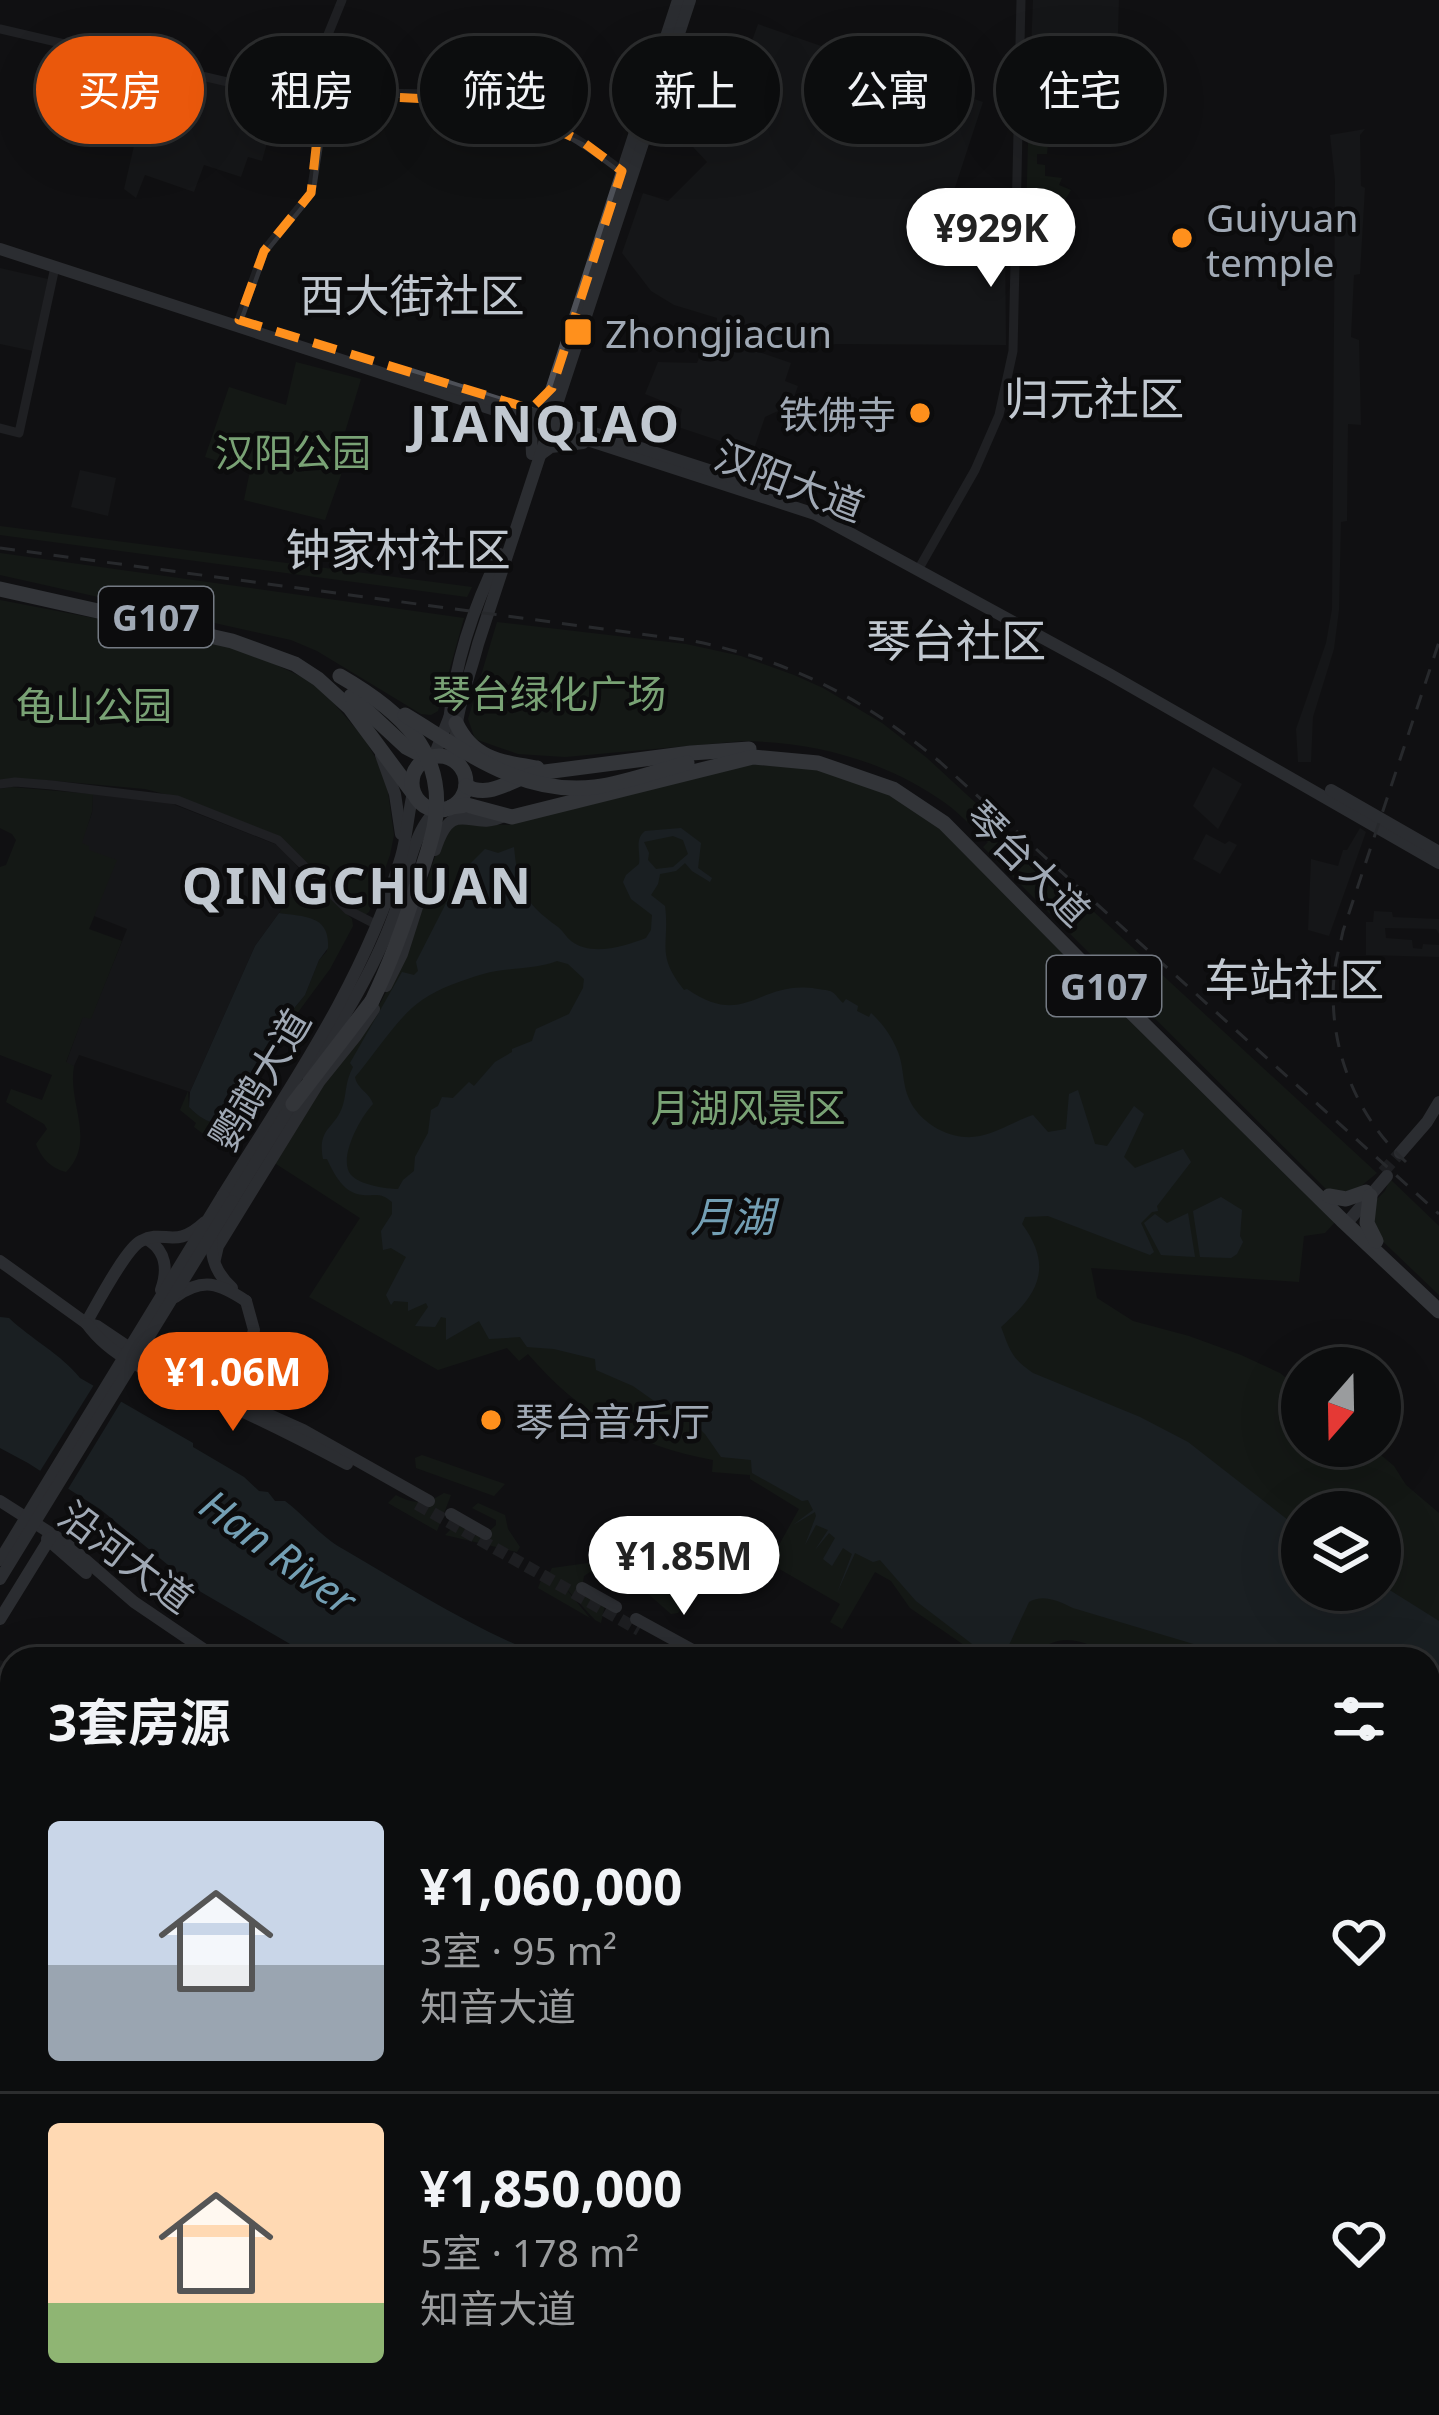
<!DOCTYPE html>
<html lang="zh">
<head>
<meta charset="utf-8">
<style>
	:root { --surface:#0c0d0e; --page:#151617; --text:#f1f3f6; --muted:#9a9c9e; --line:#2c2d2e; --accent:#ea580c }
	body { margin:0; font-family:"Noto Sans","Noto Sans SC",sans-serif; background:var(--page); color:var(--text); height:100vh; display:flex; flex-direction:column; font-size:45px; white-space:nowrap }
	* { box-sizing:border-box; margin:0 }
	p { font-size:39px; color:var(--muted) }
	.icon { flex:none; width:66px; height:66px; fill:none; stroke:currentColor; stroke-width:2; stroke-linecap:round; stroke-linejoin:round }
	.map { position:relative; flex:1; overflow:hidden }
	.drawer { position:absolute; left:0px; top:1647px; width:1440px; height:768px; display:flex; flex-direction:column; background:var(--surface); border-radius:36px 36px 0 0; box-shadow:0 12px 48px #0002,0 0 0 3px var(--line) }
	.drawer>* { flex:none }
	.guide { position:absolute; left:36px; top:36px; width:1368px; height:108px; display:flex; gap:24px }
	.needle { width:78px; rotate:200deg }
	.controls { position:absolute; left:1281px; top:1347px; display:grid; gap:24px }
	.controls a { display:grid; place-items:center; width:120px; height:120px; border-radius:50%; background:var(--surface); box-shadow:0 12px 48px #0002,0 0 0 3px var(--line); font-size:60px }
	.price { position:absolute; translate:-50% -102px; padding:0 27px; border-radius:42px; background:#fff; color:#222; font-size:39px; line-height:78px; filter:drop-shadow(0 3px 6px #0008) }
	.price::after { content:''; position:absolute; left:50%; top:72px; width:36px; height:27px; margin-left:-18px; background:inherit; clip-path:polygon(0 0,100% 0,50% 100%) }
	.price.on { background:var(--accent); color:#fff }
	ul { padding:0; list-style:none }
	li { display:flex; align-items:center; gap:36px; height:300px; padding:0 48px }
	li+li { border-top:3px solid var(--line) }
	li span { display:grid; place-items:center; flex:none; width:336px; height:240px; border-radius:12px; color:#555 }
	li>.icon { margin-inline-start:auto }
	span .icon { width:144px; height:144px; fill:#fffc; stroke-width:1 }
	li b { font-size:51px }
	h2 { display:flex; justify-content:space-between; align-items:center; height:144px; padding:0 48px; font-size:51px }
	.tag { padding:0 42px; border-radius:54px; background:var(--surface); box-shadow:0 12px 48px #0002,0 0 0 3px var(--line); font-size:42px; line-height:108px }
	.tag.on { background:var(--accent); color:#fff }
	.map>svg:first-child { display:block }
	.built { fill:#1c1d1f }
	.green { fill:#1a221a; fill-rule:evenodd }
	.water { fill:#263237; fill-rule:evenodd }
	.pier { fill:#101112 }
	.lines { fill:none; stroke-linecap:round; stroke-linejoin:round }
	.major-tunnel { stroke:#2d2f33; stroke-width:12; stroke-dasharray:12 6; stroke-linecap:butt }
	.minor { stroke:#313338; stroke-width:9 }
	.major { stroke:#4d5057; stroke-width:12 }
	.highway { stroke:#5d6269; stroke-width:15 }
	.rail { stroke:#44474d; stroke-width:3; stroke-dasharray:15 12; stroke-linecap:butt }
	.major-bridge { stroke:#4d5057; stroke-width:12 }
	.highway-bridge { stroke:#5d6269; stroke-width:15 }
	.marked { fill:none; stroke:#ff901c; stroke-width:9; stroke-dasharray:24 15; stroke-linejoin:round }
	.poi-dot { fill:#ff901c; stroke:#0c0c0d; stroke-width:4.5 }
	.labels { text-anchor:middle; dominant-baseline:central; stroke-width:9; stroke-linejoin:round; paint-order:stroke }
	.shield { fill:#0c0c0d; stroke:#747a83; stroke-width:3 }
	.shield-label { font-size:36px; font-weight:bold; fill:#a0a9b5 }
	.poi-label { font-size:39px; fill:#a0a9b5; stroke:#0c0c0d; text-anchor:start }
	.park-label { font-size:39px; fill:#79a275; stroke:#0c0c0d }
	.street-label { font-size:39px; fill:#a0a9b5; stroke:#0c0c0d }
	.water-label { font-size:42px; font-style:italic; fill:#739fb4; stroke:#0c0c0d }
	.quarter-label { font-size:45px; fill:#c1c8d0; stroke:#0c0c0d }
	.district-label { font-size:51px; font-weight:bold; letter-spacing:3px; fill:#c1c8d0; stroke:#0c0c0d }
</style>
</head>
<body>
<div class="map">
<svg width="1439" height="2415" viewBox="0 0 1439 2415">
	<rect width="100%" height="100%" fill="#101112"/>
	<g class="built">
		<path d="M1033,0H1119L1117,64L1146,65L1144,128L1091,126L1093,63L1087,62L1084,127L1028,125Z"/>
		<path d="M758,24L983,102L948,209L1005,229L1006,345L836,344L804,349L716,329L717,318L674,305L651,291L622,253L643,193L668,201L707,162L693,147L701,127L719,133Z"/>
		<path d="M152,68L280,97L262,161L248,157L241,177L204,165L194,192L145,175L136,198L124,189Z"/>
		<path d="M1365,129L1360,135L1361,186L1365,188L1360,274L1354,275L1351,337L1359,340L1361,425L1348,424L1347,521L1341,522L1339,610L1334,649L1313,717L1311,762H1298L1296,729L1326,643L1332,609L1335,180L1330,135Z"/>
		<path d="M0,268L48,279L33,351L0,344Z"/>
		<path d="M710,329L750,342L753,350L791,363L785,381L798,386L789,411H778L765,417L753,452L678,427L682,409L645,394L658,362L697,363Z"/>
		<path d="M80,470L116,478L108,516L71,507Z"/>
		<path d="M1213,767L1242,784L1218,829L1193,806Z"/>
		<path d="M93,794L165,801L280,846L302,872V882L307,890L290,898L255,946L190,1092L79,1055L74,1066L66,1063L83,1016L91,1018L127,929L94,916L107,881L81,843L92,813Z"/>
		<path d="M1360,828L1366,832L1329,936L1308,930L1311,859L1338,866L1343,850H1347Z"/>
		<path d="M1206,834L1225,844L1229,841L1237,845L1220,874L1193,859Z"/>
		<path d="M1374,911L1392,912L1393,917L1439,919V934L1436,929L1385,928L1386,938L1412,940L1413,948L1422,949L1423,944L1439,945V957L1366,955V922H1373Z"/>
		<path d="M0,1660L12,1666V1828L0,1823Z"/>
		<path d="M12,2133V2251L0,2248V2175Z"/>
		<path d="M0,2260L12,2263V2364L0,2361Z"/>
	</g>
	<g class="green">
		<path d="M1028,143H1048L1047,154H1037V164L1045,165V176L1062,178L1059,185L1071,190L1052,221L1026,218Z"/>
		<path d="M296,362L361,379L339,452L341,475L325,520L244,500L250,471L205,457L229,387L286,405Z"/>
		<path d="M0,526L472,587L467,597L0,535Z"/>
		<path d="M0,553L464,618L438,711L431,715L421,714L317,651L291,640L0,575Z"/>
		<path d="M0,600L234,645L317,684L364,738L379,764L387,785L394,835L390,855L369,912L365,915L356,913L276,835L184,799L145,789L45,780H0Z"/>
		<path d="M497,622L686,644L741,656L794,675L823,688L882,723L927,758L1377,1173L1350,1195L1328,1191L983,847L988,842C972,827 957,810 938,798C880,759 812,742 743,741L565,757L518,754L475,739L468,719Z"/>
		<path d="M740,764L813,768L887,793L946,830L1337,1220L1325,1233L1304,1236L1299,1282L1091,1268L1097,1298L1133,1321L1189,1336L1241,1355L1280,1373L1302,1391V1446H1370L1394,1466L1406,1485L1439,1513V1779L1428,1770V1659H1117C1085,1640 1058,1628 1030,1659H1013V1657L1007,1654L983,1658L910,1608L891,1581L875,1572L842,1629L830,1622L840,1604L769,1563L799,1509L750,1479V1475L712,1472L713,1460C634,1445 581,1415 528,1354L519,1361L507,1348L438,1370L309,1297L360,1218L273,1162L327,1075L361,1033L382,1000L402,960L439,844L455,823L508,825ZM1302,1512H1380V1590H1302Z"/>
		<path d="M11,787L93,794L92,812L82,843L89,846V850L117,860L89,929L122,941L91,1019L83,1017L66,1062L74,1066C67,1103 97,1141 66,1172C52,1169 41,1158 36,1144L47,1129L44,1124L6,1102L11,1089L42,1100L52,1075L0,1055V867L6,865L16,840L12,834L0,828V789Z"/>
		<path d="M318,885L352,919L353,926L330,969L276,1042L238,1128L235,1125L224,1130L213,1127L206,1136L194,1127L196,1123L180,1110L188,1091L189,1107C203,1121 217,1128 236,1118L261,1055L282,1023L305,995L319,960L327,951L315,920L279,913L290,898Z"/>
		<path d="M1390,1179L1439,1226V1295L1371,1230L1376,1200L1385,1191Z"/>
		<path d="M422,1455L505,1484L494,1496L416,1468L415,1458Z"/>
		<path d="M444,1493L451,1495L437,1531L388,1503L396,1495C415,1505 426,1504 444,1493Z"/>
		<path d="M478,1503L505,1515L508,1529L520,1547L517,1552L445,1535L458,1522L485,1535L496,1525V1520L472,1508Z"/>
		<path d="M629,1558L684,1604L678,1613L671,1614L621,1570Z"/>
		<path d="M588,1563L612,1581L610,1587L590,1572L584,1576L582,1588L605,1605L601,1623L595,1620L561,1583L590,1618L538,1588L545,1570L550,1572L552,1568Z"/>
		<path d="M1428,2178L1439,2189V2299L1428,2281Z"/>
		<path d="M506,2403H673L668,2415H535Z"/>
	</g>
	<g class="water">
		<path d="M681,828L701,843L698,868L712,878L710,882L692,871L685,863L676,871L660,874L658,884L651,895L665,906C670,945 655,954 684,990L687,989C745,1029 756,982 813,988C815,989 830,990 832,992C836,994 839,1000 843,1003L846,999L858,1006L857,1011L869,1017L871,1013C883,1024 892,1037 898,1052C904,1067 902,1084 909,1099C920,1124 952,1142 980,1136C999,1132 1015,1121 1033,1115L1048,1132L1066,1129L1069,1094L1078,1090L1095,1144L1107,1146L1134,1106L1144,1114L1124,1157L1135,1168L1183,1149L1191,1162L1157,1206L1158,1211L1152,1212L1141,1223L1154,1252L1150,1255L1048,1216L1025,1217L1022,1224C1054,1268 1038,1294 1001,1327C1010,1351 1012,1359 1033,1373L1140,1417L1188,1442L1302,1531V1590H1380V1584L1439,1621V1760L1428,1748V1659H1244L1073,1608C1061,1602 1043,1593 1029,1602L1008,1647L984,1653L916,1601L880,1560L873,1562L855,1553L837,1593L852,1554L843,1548L832,1566L823,1559L835,1538L829,1533L815,1550L828,1530L816,1525L805,1545L816,1516L815,1512L793,1525L813,1510L808,1500L802,1501L752,1473L751,1460L721,1457L705,1434L677,1406L667,1410L633,1386L596,1370L595,1359L554,1349L527,1347L520,1337L489,1339L479,1321L446,1340V1318L441,1317L435,1327L415,1326L428,1307L426,1303L408,1311V1302L394,1301L391,1305L386,1295L406,1257L391,1248L383,1250L381,1231L392,1214V1202C380,1192 377,1196 363,1195C344,1194 334,1174 327,1159H323C317,1127 335,1130 343,1105C347,1090 345,1083 353,1067L350,1063L402,972L414,975L418,971L416,962L462,872L485,849L498,853L514,847C518,889 523,902 558,927C563,931 566,937 571,941C591,957 626,946 646,938L651,930L652,915L631,899L623,882L626,875L639,864C641,852 634,840 645,831ZM673,836L683,840L688,854L673,867L656,869L648,860L649,853L644,842ZM557,961L568,964L584,979L583,988L569,1014L536,1029L532,1041L512,1049V1052L495,1062L474,1086L469,1082L453,1098L442,1097L438,1106L431,1110L428,1133L415,1157L414,1171L403,1180L398,1189C386,1189 360,1185 351,1175C337,1159 361,1116 373,1104C370,1093 357,1089 355,1077C375,1054 398,1016 422,1000C439,988 463,980 483,974C507,967 534,970 557,961Z"/>
		<path d="M279,913C305,917 330,915 328,948L319,960L305,995L282,1023L261,1055L238,1115C219,1130 204,1122 189,1107L190,1092L255,946Z"/>
		<path d="M1221,1197L1242,1210L1240,1236L1243,1242L1237,1254L1231,1258L1200,1257L1193,1211Z"/>
		<path d="M1188,1213L1195,1257L1161,1255L1144,1223L1155,1214L1167,1223Z"/>
		<path d="M0,1317L9,1318C31,1339 62,1355 80,1378L193,1443V1447L244,1477L259,1491L268,1492L275,1501H285C305,1516 321,1537 343,1549C412,1589 477,1632 552,1659H316L201,1592L100,1509L28,1463L0,1448Z"/>
		<path d="M1428,2359L1439,2386V2415H1312L1304,2403H1428Z"/>
	</g>
	<path class="pier" d="M97,1380L124,1397L65,1494L37,1476Z"/>
	<g class="lines">
		<g class="major-tunnel">
			<path d="M1383,1172L1400,1153"/>
			<path d="M417,1504L639,1630"/>
		</g>
		<g class="minor">
			<path d="M0,29L322,104"/>
			<path d="M322,94C378,95 447,88 500,104C546,117 585,143 622,171"/>
			<path d="M239,320L264,251L311,193L318,148L327,37L342,0"/>
			<path d="M0,428L19,433L55,267"/>
			<path d="M918,570L975,470L999,415L1013,351L1021,0"/>
			<path d="M0,784L15,782L52,785L177,800L278,840L348,910L377,925"/>
			<path d="M1428,1951L1439,1959"/>
		</g>
		<g class="major">
			<path d="M0,249L815,514L1109,674L1439,863"/>
			<path d="M411,374L774,491"/>
			<path d="M542,418L678,0"/>
			<path d="M523,423L531,431L532,454"/>
			<path d="M540,455L551,447L583,443"/>
			<path d="M449,721C455,663 474,605 500,554"/>
			<path d="M381,755L395,794L401,834"/>
			<path d="M434,756L451,713"/>
			<path d="M458,764C449,723 468,684 478,644L690,0"/>
			<path d="M1331,790L1439,852"/>
			<path d="M435,850C453,794 471,833 504,816"/>
			<path d="M386,986L402,954L418,904"/>
			<path d="M307,1075C342,1021 378,965 398,903C406,878 415,825 437,811"/>
			<path d="M1400,1153L1427,1122L1439,1102"/>
			<path d="M223,1195C290,1087 365,980 401,857C407,836 408,814 413,793"/>
			<path d="M232,1201L295,1099"/>
			<path d="M1346,1224L1387,1176"/>
			<path d="M148,1240C166,1251 168,1270 161,1290"/>
			<path d="M215,1259L218,1246L319,1082L356,1036L374,1009"/>
			<path d="M0,1261L86,1323L97,1326L149,1361L303,1430L429,1501"/>
			<path d="M86,1323C96,1306 126,1248 141,1241C165,1228 174,1251 205,1222"/>
			<path d="M87,1324C118,1367 176,1381 222,1402C264,1421 306,1442 347,1464"/>
			<path d="M233,1406L254,1330L246,1301"/>
			<path d="M0,1501L66,1543L134,1602L218,1659"/>
			<path d="M451,1514L486,1534"/>
			<path d="M47,1539L86,1573"/>
			<path d="M582,1588L616,1607"/>
			<path d="M0,1619L50,1538"/>
			<path d="M636,1619L709,1659"/>
			<path d="M0,2060L12,2063"/>
			<path d="M0,2071L12,2074"/>
			<path d="M1428,2153L1439,2163"/>
			<path d="M1428,2166L1439,2176"/>
			<path d="M854,2403L884,2415"/>
			<path d="M1225,2403L1233,2415"/>
			<path d="M1239,2403L1247,2415"/>
			<path d="M204,2415L208,2403"/>
			<path d="M1009,2415L1016,2403"/>
			<path d="M1051,2415L1061,2403"/>
		</g>
		<g class="highway">
			<path d="M0,589L232,641L295,664L318,679L350,708L413,793"/>
			<path d="M351,696L406,747L427,758"/>
			<path d="M456,723C473,759 500,762 537,768"/>
			<circle cx="439" cy="783" r="27"/>
			<path d="M466,786C490,800 512,778 537,773L691,753L749,749"/>
			<path d="M451,807L467,805L512,817L753,757L818,763L893,789L944,823L1111,992L1342,1220L1439,1311"/>
			<path d="M293,1104L372,1001"/>
			<path d="M1329,1196L1346,1199L1366,1192"/>
			<path d="M1370,1196L1367,1223L1376,1241"/>
			<path d="M1428,1962L1439,1970"/>
			<path d="M1428,2023L1439,2009"/>
			<path d="M1428,2057L1439,2047"/>
			<path d="M813,2403L845,2408L865,2415"/>
			<path d="M1018,2415L1025,2403"/>
			<path d="M1035,2415L1043,2403"/>
		</g>
		<g class="rail">
			<path d="M0,548L693,641C792,661 863,698 940,762L1439,1214"/>
			<path d="M1406,1162C1355,1115 1328,1046 1334,977C1335,961 1340,946 1343,931L1439,642"/>
		</g>
		<g class="major-bridge">
			<path d="M211,1237C211,1259 216,1273 232,1288"/>
			<path d="M175,1297C203,1277 219,1283 246,1301"/>
			<path d="M0,1560L223,1195"/>
			<path d="M0,1579L232,1201"/>
		</g>
		<g class="highway-bridge">
			<path d="M340,676C399,710 449,752 434,828C430,846 424,864 418,881C405,923 391,962 372,1001"/>
			<path d="M405,715C465,751 522,796 595,787C626,783 657,771 687,763"/>
		</g>
	</g>
	<path d="M0 0H1439V2415H0ZM322,94L497,102L583,142L622,171L552,388L531,409L239,320L264,251L311,193Z" fill="#101112" fill-opacity=".55" fill-rule="evenodd"/>
	<path class="marked" d="M322,94L497,102L583,142L622,171L552,388L531,409L239,320L264,251L311,193Z"/>
	<g class="poi-dot">
		<circle cx="1182" cy="238" r="12"/>
		<rect x="563" y="317" width="30" height="30" rx="6"/>
		<circle cx="920" cy="413" r="12"/>
		<circle cx="491" cy="1420" r="12"/>
	</g>
	<g class="labels">
		<g class="shield">
			<rect x="99" y="587" width="114" height="60" rx="9"/>
			<rect x="1047" y="956" width="114" height="60" rx="9"/>
		</g>
		<g class="shield-label">
			<text x="156" y="617">G107</text>
			<text x="1104" y="986">G107</text>
		</g>
		<g class="poi-label">
			<text x="1206" y="216">Guiyuan<tspan x="1206" dy="45">temple</tspan></text>
			<text x="605" y="332">Zhongjiacun</text>
			<text x="896" y="413" text-anchor="end">铁佛寺</text>
			<text x="515" y="1420">琴台音乐厅</text>
		</g>
		<g class="park-label">
			<text x="293" y="451">汉阳公园</text>
			<text x="549" y="692">琴台绿化广场</text>
			<text x="94" y="704">龟山公园</text>
			<text x="748" y="1106">月湖风景区</text>
		</g>
		<g class="street-label">
			<text transform="translate(790 480) rotate(21)">汉阳大道</text>
			<text transform="translate(1029 863) rotate(45)">琴台大道</text>
			<text transform="translate(259 1079) rotate(-59)">鹦鹉大道</text>
			<text transform="translate(127 1556) rotate(37)">沿河大道</text>
		</g>
		<g class="water-label">
			<text x="732" y="1215">月湖</text>
			<text transform="translate(279 1551) rotate(36)">Han River</text>
		</g>
		<g class="quarter-label">
			<text x="412" y="294">西大街社区</text>
			<text x="1094" y="397">归元社区</text>
			<text x="398" y="548">钟家村社区</text>
			<text x="956" y="639">琴台社区</text>
			<text x="1294" y="978">车站社区</text>
		</g>
		<g class="district-label">
			<text x="546" y="422">JIANQIAO</text>
			<text x="358" y="884">QINGCHUAN</text>
		</g>
	</g>
</svg>
<div class="controls">
<a><svg class="needle" viewBox="-14 -14 28 28"><path d="M0-13l5 13h-10z" fill="#e53935"/><path d="M0 13l5-13h-10z" fill="#9a9c9e"/></svg></a>
<a><svg class="icon" aria-label="layers" viewBox="0 0 24 24"><path d="M12 4l9 5-9 5-9-5zM3 14l9 5 9-5"/></svg></a>
</div>
<b class="price" style="left:991px;top:290px">¥929K</b>
<b class="price on" style="left:233px;top:1434px">¥1.06M</b>
<b class="price" style="left:684px;top:1618px">¥1.85M</b>
<div class="guide">
<a class="tag on">买房</a>
<a class="tag">租房</a>
<a class="tag">筛选</a>
<a class="tag">新上</a>
<a class="tag">公寓</a>
<a class="tag">住宅</a>
</div>
<section class="drawer">
<h2>3套房源<svg class="icon" aria-label="filters" viewBox="0 0 24 24"><path d="M4 7h16M4 17h16"/><circle cx="9" cy="7" r="2"/><circle cx="15" cy="17" r="2"/></svg></h2>
<ul>
<li><span style="background:linear-gradient(#c9d6e8 60%,#9aa5b1 0)"><svg class="icon" aria-label="home" viewBox="0 0 24 24"><path d="M3 11l9-7 9 7M6 9v11h12V9"/></svg></span><div><b>¥1,060,000</b><p>3室 · 95 m²</p><p>知音大道</p></div><svg class="icon" aria-label="heart" viewBox="0 0 24 24"><path d="M12 20l-8-8c-3-5 5-10 8-4 3-6 11-1 8 4z"/></svg></li>
<li><span style="background:linear-gradient(#ffd9b3 75%,#8fb573 0)"><svg class="icon" aria-label="home" viewBox="0 0 24 24"><path d="M3 11l9-7 9 7M6 9v11h12V9"/></svg></span><div><b>¥1,850,000</b><p>5室 · 178 m²</p><p>知音大道</p></div><svg class="icon" aria-label="heart" viewBox="0 0 24 24"><path d="M12 20l-8-8c-3-5 5-10 8-4 3-6 11-1 8 4z"/></svg></li>
</ul>
</section>
</div>
</body>
</html>
